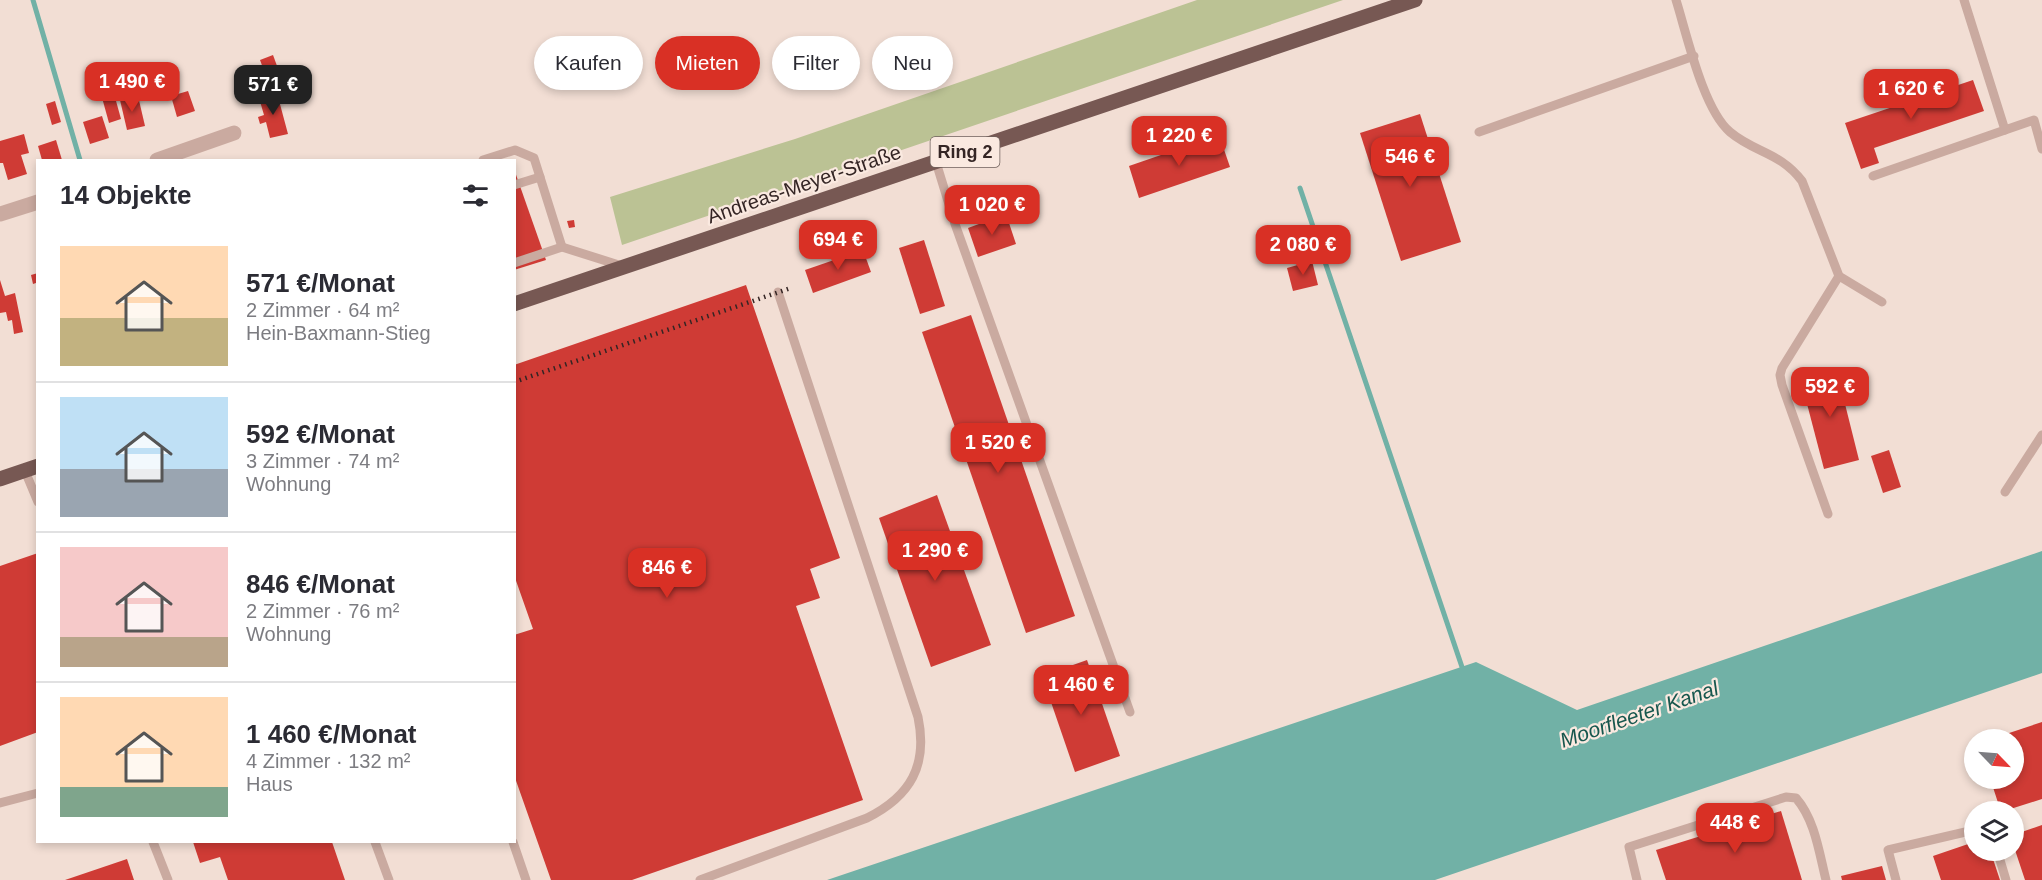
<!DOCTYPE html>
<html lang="de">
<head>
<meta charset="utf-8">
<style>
	:root { --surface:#fff; --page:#f2f2f3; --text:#2b2b33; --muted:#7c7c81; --line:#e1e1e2; --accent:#d93025 }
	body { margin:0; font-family:Helvetica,sans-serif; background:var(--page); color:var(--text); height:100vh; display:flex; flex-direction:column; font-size:22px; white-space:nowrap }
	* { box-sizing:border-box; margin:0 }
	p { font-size:20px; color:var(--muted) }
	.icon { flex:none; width:33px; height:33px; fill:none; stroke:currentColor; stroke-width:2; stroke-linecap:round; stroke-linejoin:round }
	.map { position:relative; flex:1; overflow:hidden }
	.panel { position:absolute; left:36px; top:159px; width:480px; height:684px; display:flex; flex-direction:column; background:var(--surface); border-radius:0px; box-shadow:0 3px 9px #0003 }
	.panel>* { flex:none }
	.guide { position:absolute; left:534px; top:36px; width:570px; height:54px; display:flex; gap:12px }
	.needle { width:39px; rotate:115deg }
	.controls { position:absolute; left:1964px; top:729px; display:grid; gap:12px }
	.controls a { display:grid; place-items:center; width:60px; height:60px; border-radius:50%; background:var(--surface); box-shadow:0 3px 9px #0003; font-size:30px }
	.price { position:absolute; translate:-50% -51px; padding:0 14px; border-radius:12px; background:var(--accent); color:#fff; font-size:20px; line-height:39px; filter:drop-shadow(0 2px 3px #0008) }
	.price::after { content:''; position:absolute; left:50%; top:36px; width:18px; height:14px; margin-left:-9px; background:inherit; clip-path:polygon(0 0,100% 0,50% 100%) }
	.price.active { background:#222; color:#fff }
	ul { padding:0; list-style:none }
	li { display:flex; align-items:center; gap:18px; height:150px; padding:0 24px }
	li+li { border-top:2px solid var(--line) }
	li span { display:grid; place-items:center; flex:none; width:168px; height:120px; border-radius:0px; color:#555 }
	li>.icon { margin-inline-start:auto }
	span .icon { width:72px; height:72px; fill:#fffc; stroke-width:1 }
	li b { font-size:26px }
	h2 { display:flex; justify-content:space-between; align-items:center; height:72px; padding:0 24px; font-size:26px }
	.pill { padding:0 21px; border-radius:27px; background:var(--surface); box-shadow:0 3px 9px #0003; font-size:21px; line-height:54px }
	.pill.active { background:var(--accent); color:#fff }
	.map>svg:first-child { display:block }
	.green { fill:#bbc294 }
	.water { fill:#71b1a6 }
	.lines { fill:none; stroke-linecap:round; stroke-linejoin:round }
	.stream { stroke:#71b1a6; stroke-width:5 }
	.building { fill:#cf3b35 }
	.lane { stroke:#caaaa0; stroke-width:9 }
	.street { stroke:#caaaa0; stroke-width:15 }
	.primary { stroke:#775853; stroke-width:15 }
	.rail { stroke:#342524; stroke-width:4.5; stroke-dasharray:1.5 4.5; stroke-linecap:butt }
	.labels { text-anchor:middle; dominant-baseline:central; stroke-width:4.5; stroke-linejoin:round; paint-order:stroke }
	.shield { fill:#fae9e0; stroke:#6f605c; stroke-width:1.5 }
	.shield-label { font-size:18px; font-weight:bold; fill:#342524 }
	.street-label { font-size:20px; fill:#342524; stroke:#fae9e0 }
	.water-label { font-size:21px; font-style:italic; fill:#17574e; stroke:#fae9e0 }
</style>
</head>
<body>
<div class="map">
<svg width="2042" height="880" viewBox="0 0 2042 880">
	<rect width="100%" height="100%" fill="#f2ded4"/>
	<path class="green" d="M1197,0H1343L622,245L610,197L795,139Z"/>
	<path class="water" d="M2042,551V673L1435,880H827L1476,662L1577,710Z"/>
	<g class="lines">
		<g class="stream">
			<path d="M33,0L80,160"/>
			<path d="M1300,188L1462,667"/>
		</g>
	</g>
	<g class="building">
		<path d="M273,55L280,74L267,79L260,60Z"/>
		<path d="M1973,80L1984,111L1874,148L1879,163L1861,169L1845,123Z"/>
		<path d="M113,90L121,119L109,123L101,94Z"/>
		<path d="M188,91L195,111L177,117L171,96Z"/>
		<path d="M277,93L288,134L270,138L266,122L260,124L258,117L264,115L259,98Z"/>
		<path d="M138,96L145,126L127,130L120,100Z"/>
		<path d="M55,101L61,122L52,125L46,104Z"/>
		<path d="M1420,114L1461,242L1401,261L1360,133Z"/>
		<path d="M102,116L109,138L90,144L83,122Z"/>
		<path d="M24,134L29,153L21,155L27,174L8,180L3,163H0V141Z"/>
		<path d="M1219,135L1230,167L1139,198L1129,166Z"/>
		<path d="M56,140L62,160H42L38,146Z"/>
		<path d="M514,169L546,260L514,270Z"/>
		<path d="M1006,214L1016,244L978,257L968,228Z"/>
		<path d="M574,220L575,227L569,228L567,221Z"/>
		<path d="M924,240L945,306L920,314L899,248Z"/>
		<path d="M863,250L871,272L813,293L805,270Z"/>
		<path d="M1312,261L1318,285L1293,291L1287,268Z"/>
		<path d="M38,273V287H37L36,283L33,284L31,275Z"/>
		<path d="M0,280L5,296L15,293L23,332L14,334L12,320L8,321L6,312L0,313Z"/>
		<path d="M746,285L840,558L810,569L820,598L796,606L863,800L632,880H551L514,775V635L533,629L514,575V365Z"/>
		<path d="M971,315L1075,616L1026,633L922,332Z"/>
		<path d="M1836,368L1859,460L1824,469L1800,377Z"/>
		<path d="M1889,450L1901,487L1883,493L1871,456Z"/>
		<path d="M937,495L991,645L931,667L879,518Z"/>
		<path d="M38,553V732L0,746V566Z"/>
		<path d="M1087,660L1120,756L1075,772L1042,676Z"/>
		<path d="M2042,722V799L2001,812L1990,778H2013V740L1991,739Z"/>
		<path d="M1781,811L1802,880H1666L1656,850Z"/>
		<path d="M2042,825V880H2025L2013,844V835Z"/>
		<path d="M193,842H332L345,880H228L220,857L200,863Z"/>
		<path d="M1974,842V850H1990L2000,880H1941L1933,856Z"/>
		<path d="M127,859L134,880H65Z"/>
		<path d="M1882,866L1886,880H1842L1841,876Z"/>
	</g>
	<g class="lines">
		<g class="lane">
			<path d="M1676,0C1687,35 1703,109 1730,132C1755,153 1780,152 1802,181L1839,276L1882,302"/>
			<path d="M2005,130L2034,120L2042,149"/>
			<path d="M1479,132L1694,56"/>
			<path d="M483,160L515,150L534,158L562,247"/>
			<path d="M936,162L955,224L1130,712"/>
			<path d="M1873,176L2005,130L1964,0"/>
			<path d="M514,185L540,177"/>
			<path d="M514,263L562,247L622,266"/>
			<path d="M25,471L38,502"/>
			<path d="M2005,492L2042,435"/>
			<path d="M1828,514L1782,385L1780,375L1782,368L1839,276"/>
			<path d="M0,803L38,793"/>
			<path d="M153,842L168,880"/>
			<path d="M375,842L389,880"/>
			<path d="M513,842L526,880"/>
			<path d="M1997,850L2006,880"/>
			<path d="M700,880L867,818C911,796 928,765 918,717L778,292"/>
			<path d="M1637,880L1629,847L1786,797L1796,798C1815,820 1819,852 1826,880"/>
			<path d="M1896,880L1888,850L1974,830"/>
		</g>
		<g class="street">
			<path d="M157,160L234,133"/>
			<path d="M0,214L38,202"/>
		</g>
		<g class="primary">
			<path d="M514,304L1415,0"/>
			<path d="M0,479L38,466"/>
		</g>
		<path class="rail" d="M514,382L791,288"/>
	</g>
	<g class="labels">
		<rect class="shield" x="930.5" y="137" width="69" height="30" rx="4.5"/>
		<g class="shield-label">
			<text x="965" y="152">Ring 2</text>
		</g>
		<g class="street-label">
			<text transform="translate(804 184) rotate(-19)">Andreas-Meyer-Straße</text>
		</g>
		<g class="water-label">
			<text transform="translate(1639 714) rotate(-19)">Moorfleeter Kanal</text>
		</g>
	</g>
</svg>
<div class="controls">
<a><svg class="needle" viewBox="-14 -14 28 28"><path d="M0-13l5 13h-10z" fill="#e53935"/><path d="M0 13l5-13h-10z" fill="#7c7c81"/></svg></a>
<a><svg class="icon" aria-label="layers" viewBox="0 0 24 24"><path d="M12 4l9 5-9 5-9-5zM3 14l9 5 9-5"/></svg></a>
</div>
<b class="price" style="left:132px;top:113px">1 490 €</b>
<b class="price active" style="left:273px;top:116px">571 €</b>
<b class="price" style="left:1911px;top:120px">1 620 €</b>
<b class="price" style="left:1179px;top:167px">1 220 €</b>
<b class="price" style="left:1410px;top:188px">546 €</b>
<b class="price" style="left:992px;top:236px">1 020 €</b>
<b class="price" style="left:838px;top:271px">694 €</b>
<b class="price" style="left:1303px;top:276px">2 080 €</b>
<b class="price" style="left:1830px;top:418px">592 €</b>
<b class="price" style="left:998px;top:474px">1 520 €</b>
<b class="price" style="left:935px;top:582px">1 290 €</b>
<b class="price" style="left:667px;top:599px">846 €</b>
<b class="price" style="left:1081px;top:716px">1 460 €</b>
<b class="price" style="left:1735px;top:854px">448 €</b>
<div class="guide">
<a class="pill">Kaufen</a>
<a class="pill active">Mieten</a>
<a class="pill">Filter</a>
<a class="pill">Neu</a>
</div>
<section class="panel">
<h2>14 Objekte<svg class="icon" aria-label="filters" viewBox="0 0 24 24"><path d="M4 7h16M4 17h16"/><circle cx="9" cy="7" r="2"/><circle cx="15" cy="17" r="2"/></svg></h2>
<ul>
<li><span style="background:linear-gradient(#ffd9b3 60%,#c2b280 0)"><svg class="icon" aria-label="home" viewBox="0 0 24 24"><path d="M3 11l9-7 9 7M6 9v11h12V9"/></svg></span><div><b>571 €/Monat</b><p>2 Zimmer · 64 m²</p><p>Hein-Baxmann-Stieg</p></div></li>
<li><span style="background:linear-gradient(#bfe0f5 60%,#9aa5b1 0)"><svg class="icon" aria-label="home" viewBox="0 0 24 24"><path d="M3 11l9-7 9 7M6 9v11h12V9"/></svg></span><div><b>592 €/Monat</b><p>3 Zimmer · 74 m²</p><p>Wohnung</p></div></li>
<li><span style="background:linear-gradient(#f6c9c9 75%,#b9a48a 0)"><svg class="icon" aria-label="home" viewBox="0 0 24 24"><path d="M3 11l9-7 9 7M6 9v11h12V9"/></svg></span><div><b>846 €/Monat</b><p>2 Zimmer · 76 m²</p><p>Wohnung</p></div></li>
<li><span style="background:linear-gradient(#ffd9b3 75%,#7fa58c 0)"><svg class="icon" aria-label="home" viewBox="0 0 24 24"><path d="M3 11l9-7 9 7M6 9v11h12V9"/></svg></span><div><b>1 460 €/Monat</b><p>4 Zimmer · 132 m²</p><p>Haus</p></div></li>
</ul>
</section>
</div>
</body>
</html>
